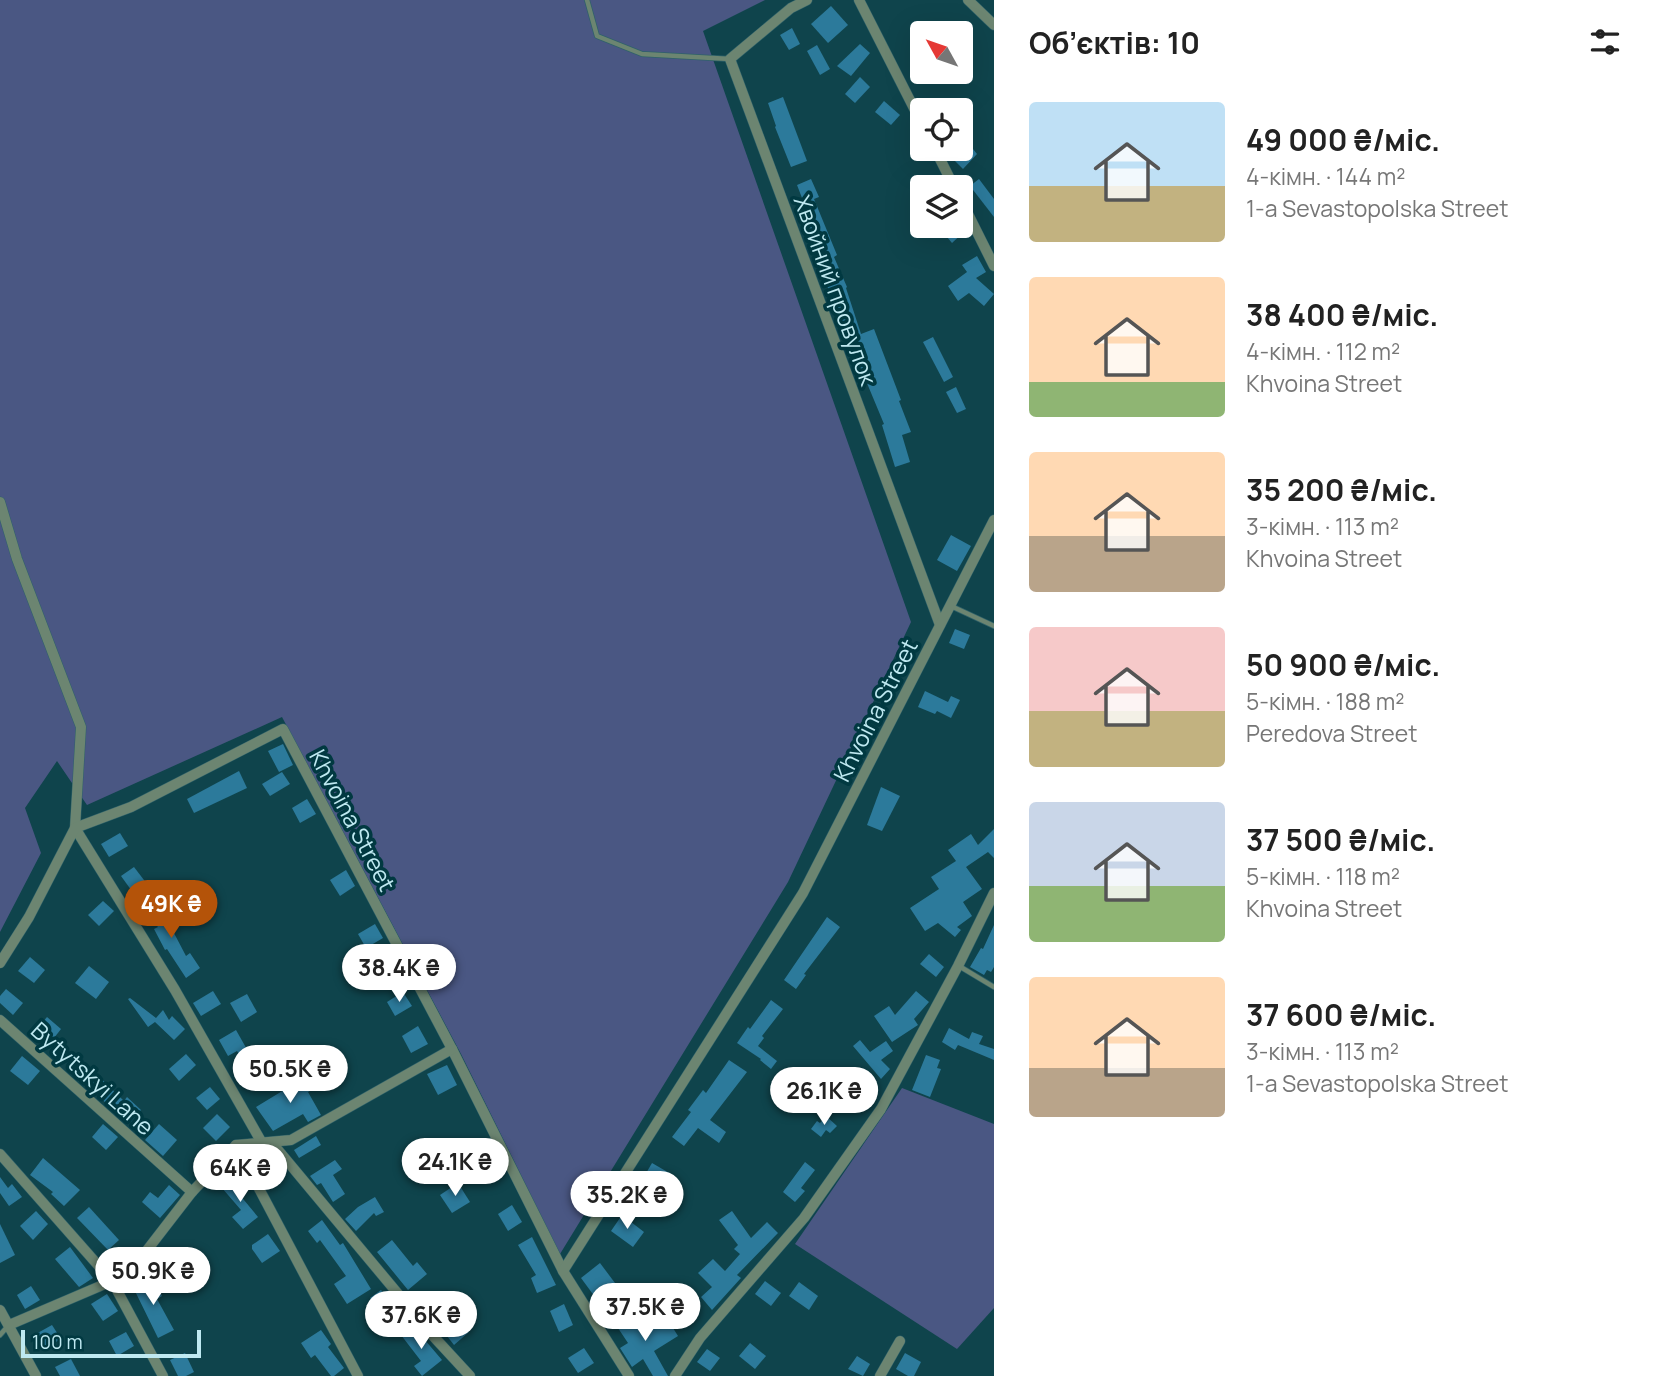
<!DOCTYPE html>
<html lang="uk">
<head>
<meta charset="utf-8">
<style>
	:root { --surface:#fff; --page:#f6f6f6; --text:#222; --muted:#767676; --accent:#b45309 }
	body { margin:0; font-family:Manrope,sans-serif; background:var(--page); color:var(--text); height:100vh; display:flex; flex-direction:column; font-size:26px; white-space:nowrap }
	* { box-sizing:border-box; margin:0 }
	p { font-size:23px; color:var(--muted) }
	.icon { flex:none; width:38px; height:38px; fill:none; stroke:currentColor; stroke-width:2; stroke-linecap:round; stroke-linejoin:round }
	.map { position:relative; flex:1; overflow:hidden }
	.details { display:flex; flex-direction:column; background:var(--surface); width:665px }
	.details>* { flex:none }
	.needle { width:46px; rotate:310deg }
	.fabs { position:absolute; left:910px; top:21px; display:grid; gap:14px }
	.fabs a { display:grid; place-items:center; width:63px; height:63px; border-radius:7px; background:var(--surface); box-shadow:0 7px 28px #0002; font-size:35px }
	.scale { position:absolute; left:21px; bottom:18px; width:180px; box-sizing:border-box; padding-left:7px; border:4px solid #bfe9f1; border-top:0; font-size:19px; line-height:24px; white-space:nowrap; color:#bfe9f1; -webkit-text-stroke:5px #013941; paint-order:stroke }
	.price { position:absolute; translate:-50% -60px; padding:0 16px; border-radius:24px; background:#fff; color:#222; font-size:23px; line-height:46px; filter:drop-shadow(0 2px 4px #0008) }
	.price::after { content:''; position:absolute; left:50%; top:42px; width:21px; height:16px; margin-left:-10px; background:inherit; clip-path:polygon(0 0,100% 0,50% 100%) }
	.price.current { background:var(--accent); color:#fff }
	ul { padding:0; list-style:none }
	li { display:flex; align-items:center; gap:21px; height:175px; padding:0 35px }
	li span { display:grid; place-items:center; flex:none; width:196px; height:140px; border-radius:7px; color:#555 }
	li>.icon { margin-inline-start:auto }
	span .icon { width:84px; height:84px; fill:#fffc; stroke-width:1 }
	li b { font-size:30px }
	h2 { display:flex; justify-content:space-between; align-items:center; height:84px; padding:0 35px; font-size:30px }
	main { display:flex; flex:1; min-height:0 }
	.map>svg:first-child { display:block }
	.green { fill:#4a5783 }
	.building { fill:#2c7a9b }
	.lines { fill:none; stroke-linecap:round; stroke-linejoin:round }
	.lane-casing { stroke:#2f626a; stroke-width:6 }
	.street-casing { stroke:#2f626a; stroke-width:11 }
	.lane { stroke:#6c8571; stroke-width:4.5 }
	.street { stroke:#6c8571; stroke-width:10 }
	.labels { text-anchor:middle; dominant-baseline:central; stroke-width:7; stroke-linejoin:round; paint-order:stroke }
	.street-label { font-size:23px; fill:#bfe9f1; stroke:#013941 }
</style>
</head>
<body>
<main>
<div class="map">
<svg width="994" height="1376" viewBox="0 0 994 1376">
	<rect width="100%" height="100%" fill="#0f444c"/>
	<g class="green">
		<path d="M0,0H765L703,31L911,622L788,882L560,1254L461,1054L282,717L87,805L57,761L25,808L41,853L0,932Z"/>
		<path d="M902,1088L994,1124V1308L957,1349L795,1244Z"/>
	</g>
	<g class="building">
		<path d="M831,6L848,25L828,43L811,24Z"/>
		<path d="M792,28L800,44L789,50L780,35Z"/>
		<path d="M860,44L870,53L851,76L837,66Z"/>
		<path d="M817,45L830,69L820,75L807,51Z"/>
		<path d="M860,77L870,87L855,103L845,94Z"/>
		<path d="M783,97L807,161L791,167L775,127L776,126L768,103Z"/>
		<path d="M884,101L900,115L891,125L875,112Z"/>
		<path d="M961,134L977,154L963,169L955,161L961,154Z"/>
		<path d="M811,179L819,197L814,199L837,255L834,257L847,287L846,288L861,334L874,329L901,400L899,401L911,432L902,435L910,462L895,467L882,425L884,424L859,364H861L824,279L827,277L816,248L818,247L806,217L809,216L797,185Z"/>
		<path d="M979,179L994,199V217L970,186Z"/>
		<path d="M948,226H966L967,229L952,243L942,231Z"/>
		<path d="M977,256L986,272L976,278L994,294L984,306L969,293L958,301L948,286L967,272L962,265Z"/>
		<path d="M933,337L953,377L944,382L923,342Z"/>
		<path d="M956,387L966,409L957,413L946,392Z"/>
		<path d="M951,535L971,546L957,571L937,560Z"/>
		<path d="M955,629L970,635L964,649L949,643Z"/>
		<path d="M925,691L948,702L951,696L960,700L951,718L937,711L935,714L918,707Z"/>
		<path d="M283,744L293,765L279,772L268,751Z"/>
		<path d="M239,771L247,788L194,813L187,799Z"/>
		<path d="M282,772L290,784L270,796L262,784Z"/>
		<path d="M881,787L900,796L882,831L867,825Z"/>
		<path d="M307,799L316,814L300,823L292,808Z"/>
		<path d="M994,829V858L988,852L966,867L982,889L963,902L972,916L957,927L961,930L955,937L938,923L925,931L910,908L939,889L931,877L956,861L948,850L971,834L978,845Z"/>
		<path d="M120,833L128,846L109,857L101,844Z"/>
		<path d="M134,867L147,884L134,894L121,876Z"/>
		<path d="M346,870L355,886L340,896L330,880Z"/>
		<path d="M155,900L166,913L164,914L186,956L190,953L200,968L186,978L167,949L165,950L154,929L158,927L144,910Z"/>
		<path d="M103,901L114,911L99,926L88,915Z"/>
		<path d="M827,917L840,927L804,974L806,975L796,989L784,980Z"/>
		<path d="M375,924L383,938L366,948L358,934Z"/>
		<path d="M994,925V967L991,972L987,970L984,975L970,967L981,948L983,949Z"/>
		<path d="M929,954L944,967L936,977L920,964Z"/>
		<path d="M30,957L45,970L34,983L18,971Z"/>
		<path d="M89,966L109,982L96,999L75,983Z"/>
		<path d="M6,989L23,1003L13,1015L0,1003V996Z"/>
		<path d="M213,991L221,1004L201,1016L193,1003Z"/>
		<path d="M916,991L929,1002L914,1019L918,1025L892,1042L874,1016L889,1006L895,1015Z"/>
		<path d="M403,992L412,1006L395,1016L387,1002Z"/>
		<path d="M247,994L257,1012L241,1022L230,1003Z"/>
		<path d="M130,998L156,1018L163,1010L169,1020L172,1016L185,1029L174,1040L155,1022L148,1027L128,999Z"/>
		<path d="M771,1000L783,1009L762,1036L764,1038L758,1046L777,1061L771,1069L760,1060L761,1059L737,1043L748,1027L750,1029Z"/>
		<path d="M47,1017L61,1029L47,1047L32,1035Z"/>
		<path d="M418,1026L428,1044L411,1053L402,1036Z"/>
		<path d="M949,1028L969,1039L972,1032L983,1036L979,1044L994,1049V1060L958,1045L955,1050L942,1042Z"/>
		<path d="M236,1030L253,1060L265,1052L276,1069L257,1081L237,1051L228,1056L219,1040Z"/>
		<path d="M860,1040L870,1052L886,1041L893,1051L881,1060L890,1069L881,1079L853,1046Z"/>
		<path d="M186,1054L196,1065L179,1081L169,1069Z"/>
		<path d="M926,1055L940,1060L937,1068L941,1069L930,1097L912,1090Z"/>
		<path d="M22,1056L40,1071L28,1085L10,1071Z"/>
		<path d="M82,1060L124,1101L127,1097L141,1110L131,1122L109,1103L108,1105L73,1072Z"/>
		<path d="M729,1060L747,1072L710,1120L726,1132L719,1143L698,1128L684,1146L672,1137L691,1112L688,1110L703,1090L706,1093Z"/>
		<path d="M447,1065L457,1085L438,1095L427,1074Z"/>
		<path d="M849,1069L860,1079L848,1093L836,1082Z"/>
		<path d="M307,1076L313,1089L308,1092L321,1115L308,1122L303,1114L273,1131L256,1107Z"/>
		<path d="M210,1087L220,1099L207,1110L196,1098Z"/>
		<path d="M217,1114L230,1127L216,1141L203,1128Z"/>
		<path d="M826,1116L837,1126L830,1133L826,1130L821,1137L811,1129L817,1121L820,1123Z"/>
		<path d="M103,1124L118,1137L106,1150L92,1137Z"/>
		<path d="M159,1124L177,1140L163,1156L145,1140Z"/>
		<path d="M316,1136L321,1145L299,1158L294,1150Z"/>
		<path d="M477,1140L486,1156L471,1164L462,1149Z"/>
		<path d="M43,1158L80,1190L64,1206L51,1194L53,1192L30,1175Z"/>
		<path d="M335,1160L342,1169L333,1175L345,1194L333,1202L321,1183L317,1185L310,1176Z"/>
		<path d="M805,1162L815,1170L801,1188L805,1191L795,1202L783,1192Z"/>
		<path d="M652,1163L671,1174L660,1193L641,1182Z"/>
		<path d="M0,1177L8,1188L12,1184L22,1197L9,1206L0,1193Z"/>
		<path d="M235,1177L245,1189L239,1194L258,1217L243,1229L232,1217L241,1210L222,1188Z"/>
		<path d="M458,1183L470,1202L452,1213L440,1195Z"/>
		<path d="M169,1185L180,1195L160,1218L142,1202L150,1192L158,1198Z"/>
		<path d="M375,1197L384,1212L376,1216L374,1213L356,1231L345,1219L358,1207Z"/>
		<path d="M512,1205L522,1222L508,1231L498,1214Z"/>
		<path d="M89,1207L119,1240L108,1250L77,1218Z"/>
		<path d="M36,1211L48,1224L33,1240L20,1226Z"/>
		<path d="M732,1211L751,1238L767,1222L778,1233L737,1275L741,1278L712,1310L701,1297L712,1287L698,1273L713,1259L725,1271L740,1254L734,1249L738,1245L719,1220Z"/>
		<path d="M622,1215L644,1232L633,1247L611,1231Z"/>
		<path d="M322,1220L340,1245L343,1243L371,1289L347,1304L334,1284L346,1276L320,1240L317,1243L308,1231Z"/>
		<path d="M0,1224L15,1255L0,1263Z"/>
		<path d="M268,1234L280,1251L262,1263L252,1249V1245Z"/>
		<path d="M532,1237L556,1285L537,1293L531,1278L536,1275L518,1245Z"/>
		<path d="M392,1240L413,1266L417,1262L427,1274L408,1290L377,1252Z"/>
		<path d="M70,1247L93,1278L79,1287L55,1259Z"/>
		<path d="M600,1263L615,1283L595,1297L581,1278Z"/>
		<path d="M153,1278L162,1296L157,1299L174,1330L158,1338L133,1287Z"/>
		<path d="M765,1281L781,1293L771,1306L755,1294Z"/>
		<path d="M799,1282L818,1296L809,1310L789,1296Z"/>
		<path d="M31,1286L40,1300L25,1309L17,1295Z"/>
		<path d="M381,1290L391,1303L388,1305L404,1326L397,1332L370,1298Z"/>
		<path d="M683,1292L694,1309L681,1317L670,1299Z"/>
		<path d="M107,1294L118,1311L103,1321L91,1304Z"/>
		<path d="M564,1304L573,1325L559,1332L550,1311Z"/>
		<path d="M634,1313L647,1333L668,1320L678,1336L654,1351L668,1376H653L643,1359L632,1367L620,1348L628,1343L616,1325Z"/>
		<path d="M460,1321L469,1332L454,1345L447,1336V1332Z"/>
		<path d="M52,1325L61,1339L42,1350L34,1335Z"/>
		<path d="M413,1326L442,1360L422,1376L414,1366L421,1361L401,1335Z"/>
		<path d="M321,1330L331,1344L328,1347L344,1368L334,1376H331L315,1355L311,1358L301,1343Z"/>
		<path d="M126,1332L134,1346L117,1356L109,1341Z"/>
		<path d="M750,1343L766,1356L755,1369L739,1356Z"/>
		<path d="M584,1348L594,1363L578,1373L568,1358Z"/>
		<path d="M707,1349L720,1358L710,1371L697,1362Z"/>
		<path d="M185,1353L194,1372L186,1376H178L170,1360Z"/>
		<path d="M905,1353L921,1362L914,1376H908L896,1369Z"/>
		<path d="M857,1356L870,1364L863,1376L848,1369Z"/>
		<path d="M71,1359L80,1376H60L55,1367Z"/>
	</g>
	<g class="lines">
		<g class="lane-casing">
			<g id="lane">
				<path d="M587,0L597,36L642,54L730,59"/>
				<path d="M951,606L994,626"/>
				<path d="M959,966L994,987"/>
				<path d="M0,1335L8,1326"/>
			</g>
		</g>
		<g class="street-casing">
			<g id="street">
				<path d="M807,0L791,8L730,59L940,625"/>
				<path d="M859,0L922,124"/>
				<path d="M968,0L994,25"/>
				<path d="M935,149L954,187"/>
				<path d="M961,200L994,266"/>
				<path d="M0,502L17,559L81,727L75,828L175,990L262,1143L278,1150L434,1337L470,1376"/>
				<path d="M0,963L29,917L75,828L131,807L283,729L452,1049L563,1271L629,1376"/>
				<path d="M0,1020L192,1192"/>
				<path d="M236,1145L358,1376"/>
				<path d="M0,1154L112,1281L163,1376"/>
				<path d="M563,1271L803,893L994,520"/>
				<path d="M0,1310L36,1376"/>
				<path d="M9,1325L112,1281L134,1267L192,1192L236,1145L291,1140L452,1049"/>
				<path d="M675,1376L700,1338L804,1218L881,1109L958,966L994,893"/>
				<path d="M880,1376L900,1341"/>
			</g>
		</g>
		<use href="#lane" class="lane"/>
		<use href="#street" class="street"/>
	</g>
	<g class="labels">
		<g class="street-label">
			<text transform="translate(836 290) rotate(70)">Хвойний провулок</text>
			<text transform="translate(875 710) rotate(-63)">Khvoina Street</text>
			<text transform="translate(353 820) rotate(62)">Khvoina Street</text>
			<text transform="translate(93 1078) rotate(42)">Bytytskyi Lane</text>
		</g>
	</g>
</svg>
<div class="fabs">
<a><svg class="needle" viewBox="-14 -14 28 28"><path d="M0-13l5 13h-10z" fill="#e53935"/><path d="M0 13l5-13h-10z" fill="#767676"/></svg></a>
<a><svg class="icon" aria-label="locate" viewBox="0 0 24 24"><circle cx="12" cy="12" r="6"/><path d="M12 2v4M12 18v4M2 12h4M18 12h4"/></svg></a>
<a><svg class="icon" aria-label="layers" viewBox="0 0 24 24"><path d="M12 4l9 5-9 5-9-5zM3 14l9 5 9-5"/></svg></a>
</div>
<div class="scale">100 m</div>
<b class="price current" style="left:171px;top:940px">49K ₴</b>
<b class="price" style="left:399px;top:1004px">38.4K ₴</b>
<b class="price" style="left:290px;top:1105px">50.5K ₴</b>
<b class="price" style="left:824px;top:1127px">26.1K ₴</b>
<b class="price" style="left:455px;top:1198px">24.1K ₴</b>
<b class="price" style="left:240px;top:1204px">64K ₴</b>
<b class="price" style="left:627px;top:1231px">35.2K ₴</b>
<b class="price" style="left:153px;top:1307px">50.9K ₴</b>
<b class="price" style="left:645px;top:1343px">37.5K ₴</b>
<b class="price" style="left:421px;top:1351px">37.6K ₴</b>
</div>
<section class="details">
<h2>Об’єктів: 10<svg class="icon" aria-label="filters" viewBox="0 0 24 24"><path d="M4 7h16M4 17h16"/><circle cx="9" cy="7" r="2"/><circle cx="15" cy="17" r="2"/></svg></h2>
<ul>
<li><span style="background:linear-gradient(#bfe0f5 60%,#c2b280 0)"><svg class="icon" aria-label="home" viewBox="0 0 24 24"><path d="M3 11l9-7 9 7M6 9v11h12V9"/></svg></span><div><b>49 000 ₴/міс.</b><p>4-кімн. · 144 m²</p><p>1-a Sevastopolska Street</p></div></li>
<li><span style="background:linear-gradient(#ffd9b3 75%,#8fb573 0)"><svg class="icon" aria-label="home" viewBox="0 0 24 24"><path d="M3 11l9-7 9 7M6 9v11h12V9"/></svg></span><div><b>38 400 ₴/міс.</b><p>4-кімн. · 112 m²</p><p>Khvoina Street</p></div></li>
<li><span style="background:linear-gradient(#ffd9b3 60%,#b9a48a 0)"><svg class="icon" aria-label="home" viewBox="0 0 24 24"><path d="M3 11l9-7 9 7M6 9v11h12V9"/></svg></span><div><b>35 200 ₴/міс.</b><p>3-кімн. · 113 m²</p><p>Khvoina Street</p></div></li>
<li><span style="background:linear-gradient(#f6c9c9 60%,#c2b280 0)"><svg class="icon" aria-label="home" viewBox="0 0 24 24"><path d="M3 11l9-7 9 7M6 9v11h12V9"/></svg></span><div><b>50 900 ₴/міс.</b><p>5-кімн. · 188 m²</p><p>Peredova Street</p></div></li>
<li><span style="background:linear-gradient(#c9d6e8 60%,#8fb573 0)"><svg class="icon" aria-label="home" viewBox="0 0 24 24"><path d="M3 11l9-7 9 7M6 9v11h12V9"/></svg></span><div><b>37 500 ₴/міс.</b><p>5-кімн. · 118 m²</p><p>Khvoina Street</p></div></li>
<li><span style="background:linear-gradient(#ffd9b3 65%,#b9a48a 0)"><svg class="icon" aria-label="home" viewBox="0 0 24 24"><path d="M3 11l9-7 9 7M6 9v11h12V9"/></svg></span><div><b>37 600 ₴/міс.</b><p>3-кімн. · 113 m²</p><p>1-a Sevastopolska Street</p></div></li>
</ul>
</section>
</main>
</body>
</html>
